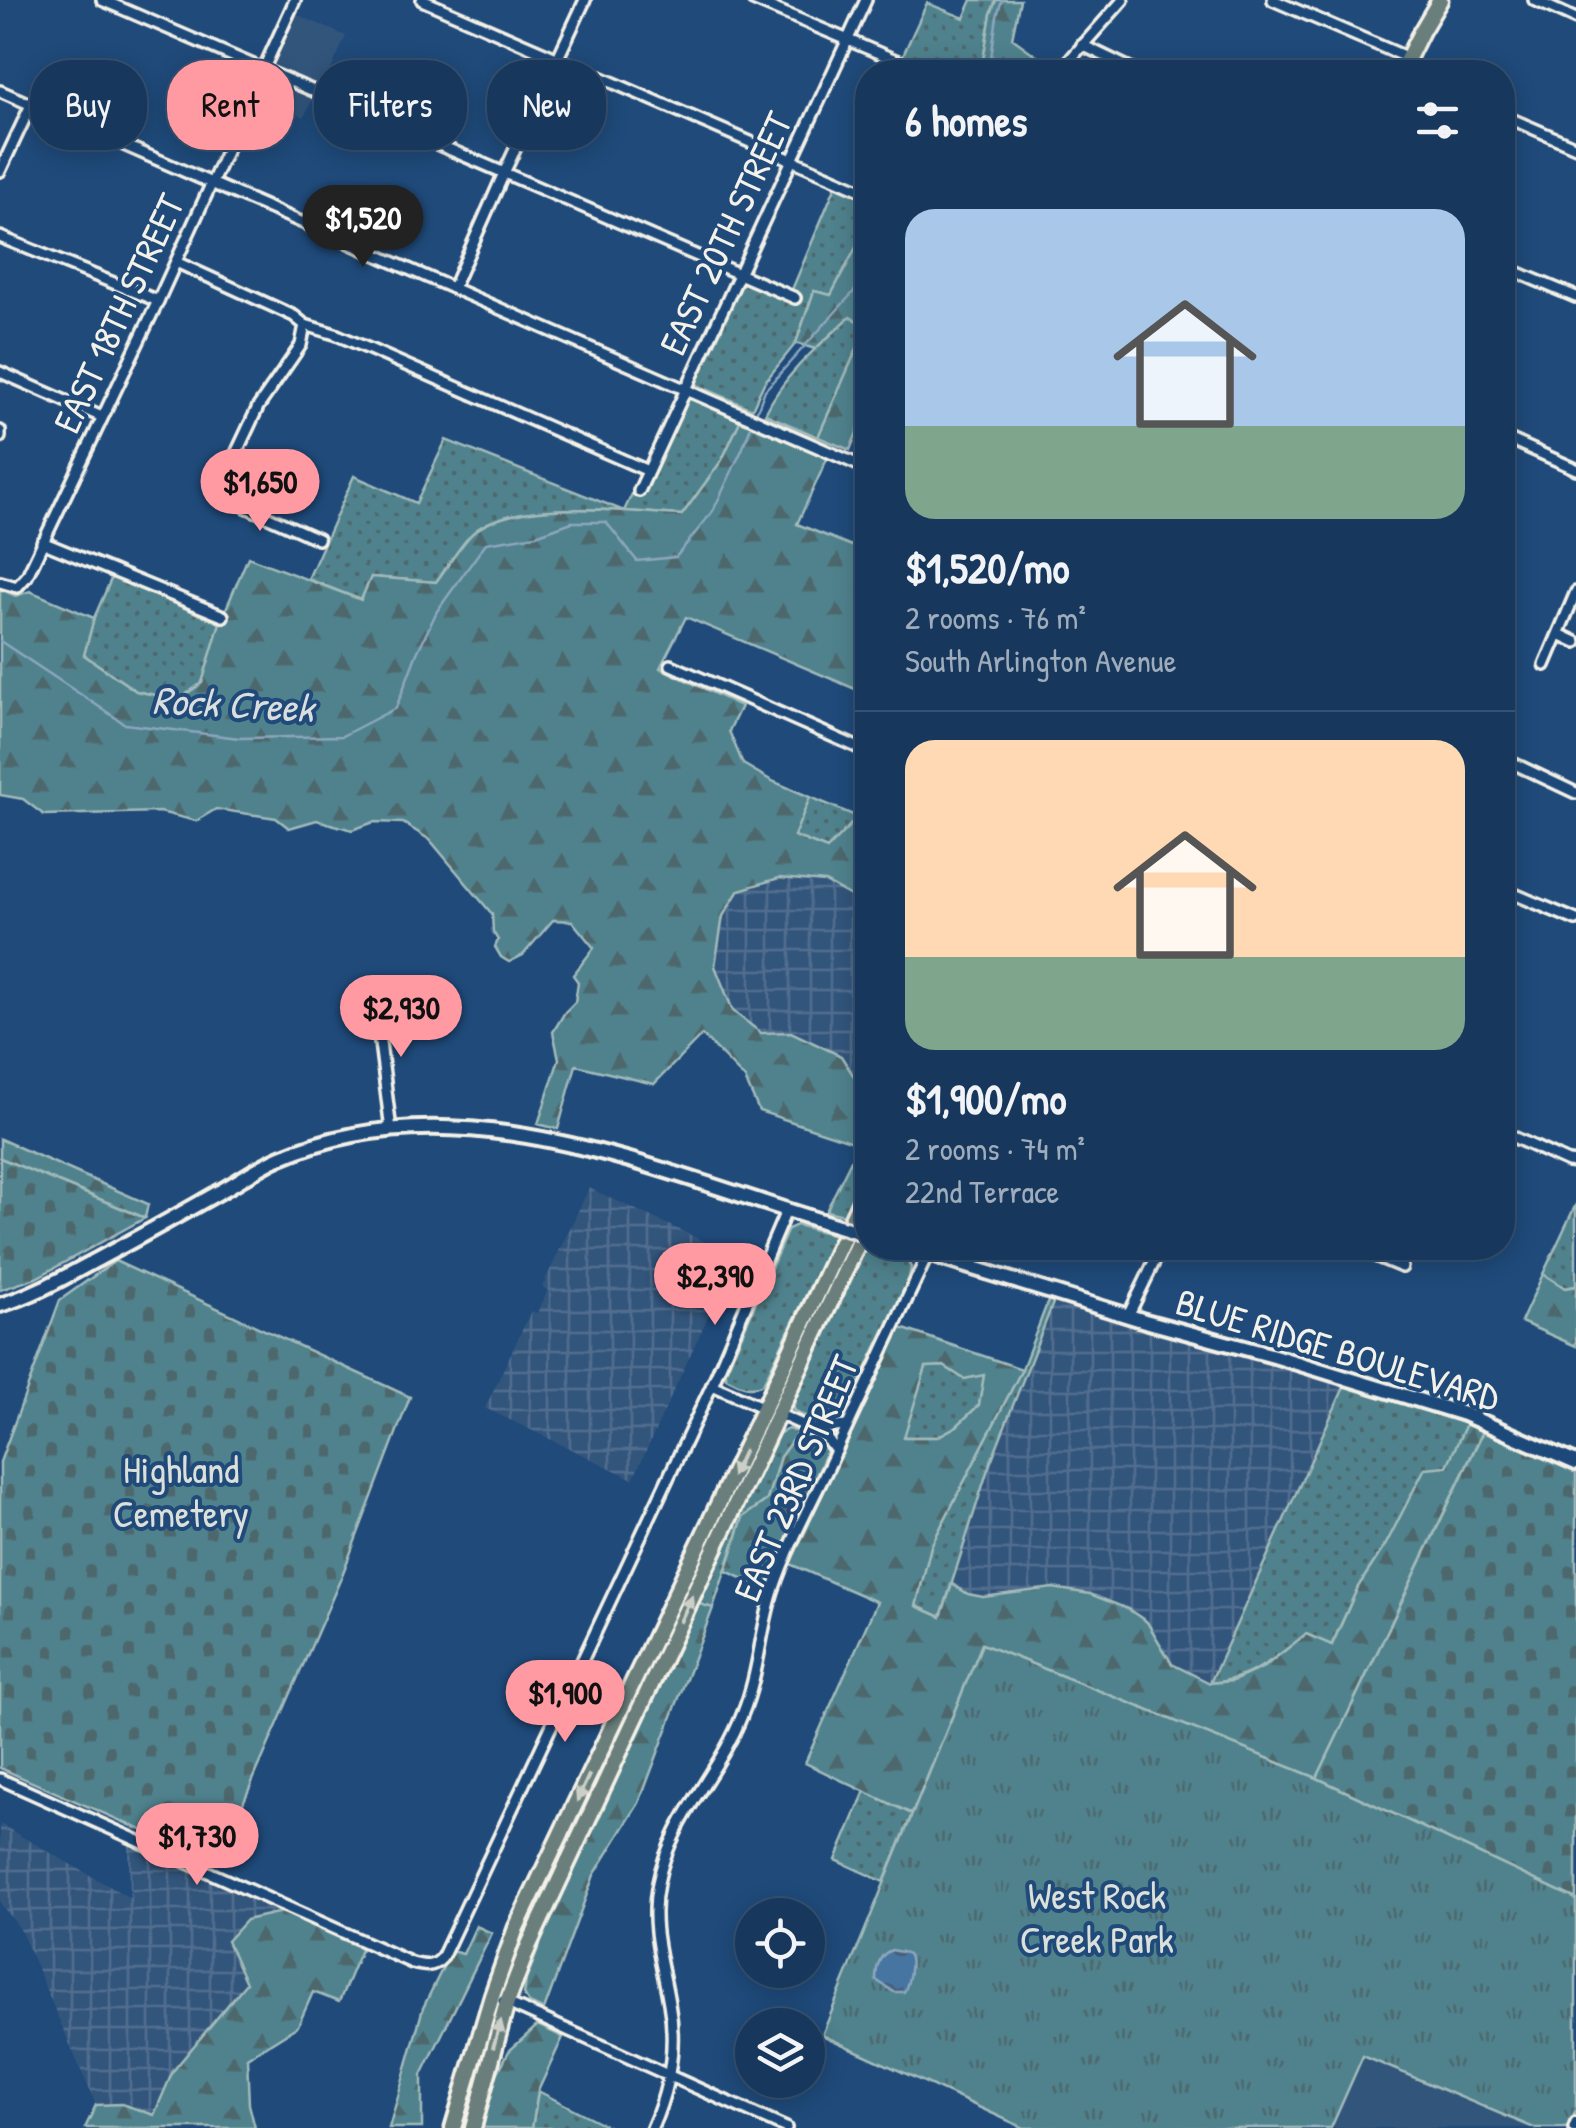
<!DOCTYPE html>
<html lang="en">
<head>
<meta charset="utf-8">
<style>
	:root { --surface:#17385c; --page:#203f62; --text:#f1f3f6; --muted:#9eacbb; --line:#365272; --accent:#ff9aa2 }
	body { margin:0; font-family:"Patrick Hand",sans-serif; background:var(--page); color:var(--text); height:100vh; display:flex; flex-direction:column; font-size:38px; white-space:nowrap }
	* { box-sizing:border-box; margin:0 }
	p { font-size:32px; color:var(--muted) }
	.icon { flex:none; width:55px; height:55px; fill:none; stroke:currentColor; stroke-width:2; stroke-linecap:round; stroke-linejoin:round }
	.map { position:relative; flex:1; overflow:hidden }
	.drawer { position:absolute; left:855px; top:60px; width:660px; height:1200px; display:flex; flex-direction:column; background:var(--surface); border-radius:40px; box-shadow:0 5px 25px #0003,0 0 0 2px var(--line) }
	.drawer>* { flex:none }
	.top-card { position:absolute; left:30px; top:60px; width:675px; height:90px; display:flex; gap:20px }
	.buttons { position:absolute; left:735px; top:1898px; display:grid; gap:20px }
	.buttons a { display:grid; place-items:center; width:90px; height:90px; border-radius:50%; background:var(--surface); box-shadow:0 5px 25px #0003,0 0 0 2px var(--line); font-size:50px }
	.price { position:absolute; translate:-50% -85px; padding:0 22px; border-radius:35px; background:var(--accent); color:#111; font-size:32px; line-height:65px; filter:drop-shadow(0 2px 5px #0008) }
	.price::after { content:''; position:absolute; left:50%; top:60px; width:30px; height:22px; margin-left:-15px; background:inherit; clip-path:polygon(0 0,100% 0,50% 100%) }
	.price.selected { background:#222; color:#fff }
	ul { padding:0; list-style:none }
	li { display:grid; align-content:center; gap:20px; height:530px; padding:0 50px }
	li+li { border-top:2px solid var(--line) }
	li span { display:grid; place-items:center; height:310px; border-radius:30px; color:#555 }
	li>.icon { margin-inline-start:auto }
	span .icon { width:180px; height:180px; fill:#fffc; stroke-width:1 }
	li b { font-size:42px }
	h2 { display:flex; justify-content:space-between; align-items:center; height:120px; padding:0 50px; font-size:42px }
	.chip { padding:0 35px; border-radius:40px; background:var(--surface); box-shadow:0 5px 25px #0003,0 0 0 2px var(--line); font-size:35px; line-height:90px }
	.chip.selected { background:var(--accent); color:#111 }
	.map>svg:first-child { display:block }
	.built { fill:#33557c }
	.industrial { fill:url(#industrial-grid) }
	.grass { fill:url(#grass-dots); stroke:#a2baba; stroke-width:2.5 }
	.forest { fill:url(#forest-firs); stroke:#a2baba; stroke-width:2.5; fill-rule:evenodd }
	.cemetery { fill:url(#cemetery-stones); stroke:#a2baba; stroke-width:2.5 }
	.park { fill:url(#park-tufts); stroke:#a2baba; stroke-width:2.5 }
	.water { fill:url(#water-ripples); stroke:#8ca7be; stroke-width:2.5 }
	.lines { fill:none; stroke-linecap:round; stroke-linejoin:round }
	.stream { stroke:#8ca7be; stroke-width:2.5 }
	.minor-casing { stroke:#f4f1e8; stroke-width:16 }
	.secondary-casing { stroke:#f4f1e8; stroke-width:20 }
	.primary-casing { stroke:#f4f1e8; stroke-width:21 }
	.minor { stroke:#1f4a7a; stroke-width:9 }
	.secondary { stroke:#1f4a7a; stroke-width:12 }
	.primary { stroke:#6b7f7c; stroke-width:14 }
	.secondary-bridge-casing { stroke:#f4f1e8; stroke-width:20; stroke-linecap:butt }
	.secondary-bridge { stroke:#1f4a7a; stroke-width:12 }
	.oneway { fill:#cbcfc8 }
	.labels { text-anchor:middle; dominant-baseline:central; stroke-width:8; stroke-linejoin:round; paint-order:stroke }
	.street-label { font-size:38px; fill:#f4f1e8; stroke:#1f4a7a }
	.park-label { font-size:38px; fill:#dbe0da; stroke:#1f4a7a }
	.water-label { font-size:40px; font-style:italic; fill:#dadede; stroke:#1f4a7a }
</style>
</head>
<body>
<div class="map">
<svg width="1576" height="2128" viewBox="0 0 1576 2128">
	<defs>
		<pattern id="industrial-grid" width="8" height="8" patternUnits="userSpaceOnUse" patternTransform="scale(2.5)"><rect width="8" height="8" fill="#33557c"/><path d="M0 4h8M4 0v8" fill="none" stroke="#516e8f"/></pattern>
		<pattern id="grass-dots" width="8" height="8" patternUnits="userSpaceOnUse" patternTransform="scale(2.5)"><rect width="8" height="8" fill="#50828d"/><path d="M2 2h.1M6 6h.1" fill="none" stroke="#4d686d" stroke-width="1.8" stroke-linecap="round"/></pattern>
		<pattern id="forest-firs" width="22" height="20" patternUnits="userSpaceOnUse" patternTransform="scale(2.5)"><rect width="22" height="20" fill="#50828d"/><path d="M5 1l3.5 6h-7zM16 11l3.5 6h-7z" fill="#4d686d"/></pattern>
		<pattern id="cemetery-stones" width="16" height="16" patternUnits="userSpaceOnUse" patternTransform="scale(2.5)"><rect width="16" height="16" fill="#50828d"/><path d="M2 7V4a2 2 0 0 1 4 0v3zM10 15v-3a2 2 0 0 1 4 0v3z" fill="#4d686d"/></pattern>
		<pattern id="park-tufts" width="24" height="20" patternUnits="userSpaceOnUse" patternTransform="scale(2.5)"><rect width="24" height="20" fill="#50828d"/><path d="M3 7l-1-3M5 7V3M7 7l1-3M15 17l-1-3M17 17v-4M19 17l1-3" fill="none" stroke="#4d686d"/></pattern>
		<pattern id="water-ripples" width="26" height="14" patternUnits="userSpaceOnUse" patternTransform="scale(2.5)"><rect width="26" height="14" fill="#4775a2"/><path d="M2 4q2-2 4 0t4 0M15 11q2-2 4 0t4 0" fill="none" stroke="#485e74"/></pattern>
	</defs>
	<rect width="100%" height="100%" fill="#1f4a7a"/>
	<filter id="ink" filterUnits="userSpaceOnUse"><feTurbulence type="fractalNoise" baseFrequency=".01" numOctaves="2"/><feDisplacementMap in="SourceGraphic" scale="20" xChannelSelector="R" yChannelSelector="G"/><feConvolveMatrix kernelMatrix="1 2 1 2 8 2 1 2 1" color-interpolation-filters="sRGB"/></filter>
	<g filter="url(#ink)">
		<g class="built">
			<path d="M296,14L346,36L323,88L273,64Z"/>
			<path d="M231,61L254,73L229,132L203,121Z"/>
			<path d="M267,77L314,96L304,117L256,96Z"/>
			<path d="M1363,2055L1534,2128H1331Z"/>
		</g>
		<g class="industrial">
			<path d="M779,878L826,882L867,905V1075L857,1081L792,1032L761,1033L733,1011L715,967L723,915L739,890Z"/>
			<path d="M589,1188L736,1256L633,1479L485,1408L531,1311L537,1313L548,1290L542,1287Z"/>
			<path d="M1055,1298L1345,1385L1210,1683L1172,1664L1147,1622L1128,1608L1090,1594L1053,1588L983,1597L968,1594L952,1584L988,1469Z"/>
			<path d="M0,1824L130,1898L129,1845L286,1911L246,1920V1983L173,2071L154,2115L122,2104L96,2105L20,1929L0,1903Z"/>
		</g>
		<g class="grass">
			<path d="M972,0H996L991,14L981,72H937L902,57L927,3L964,18Z"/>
			<path d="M836,185L867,199V250L856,248L831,295L814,291L796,343L764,383L752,409L699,386L696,383L697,375L739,284L745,281L798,303L801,296L791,292Z"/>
			<path d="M850,317L867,326L818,437L765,414C784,374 818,346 850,317Z"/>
			<path d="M691,397L741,419L722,460L682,515C629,512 516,497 474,532C462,542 446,569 436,582L371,577L361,600L308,579L354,476L416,503L446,440L624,511L632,494L640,496L685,400Z"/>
			<path d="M112,577L220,623L202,683L178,700L136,691L84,655L94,618Z"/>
			<path d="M810,797L858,817L827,849L793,836Z"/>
			<path d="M867,1140V1163L844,1215L826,1211L859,1144Z"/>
			<path d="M1576,1204V1286L1565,1288L1543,1274Z"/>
			<path d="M797,1225L835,1235L763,1384C749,1391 740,1385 726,1378V1371L788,1229Z"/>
			<path d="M867,1246L906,1259L911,1267L909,1278L847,1409C832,1421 809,1422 793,1410L795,1400Z"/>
			<path d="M1050,1296L1055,1298L988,1469L941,1617L916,1606L931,1546L1022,1369Z"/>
			<path d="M944,1366L964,1379L985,1374L979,1405L957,1426L937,1437H903L926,1367Z"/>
			<path d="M1345,1385L1466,1424L1447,1467L1386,1544L1358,1587L1331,1646L1306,1634C1274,1659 1252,1679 1210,1683Z"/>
			<path d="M788,1429L798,1432L780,1457L767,1500L743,1517L713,1608L696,1603L778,1434Z"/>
			<path d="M865,1791L912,1814L884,1882L836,1860Z"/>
			<path d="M538,2091L611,2128H532Z"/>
		</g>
		<g class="forest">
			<path d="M996,0H1020L1012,38L1056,70L1053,72H981L991,14Z"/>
			<path d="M856,248L867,250V408L850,450L818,437L867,326L850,317L815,349L796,343L814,291L831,295Z"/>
			<path d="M741,419L828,457L797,524L867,552V694L686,617L660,668L741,706L729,731L743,764L772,781L810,797L794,836L827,849L858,817L867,821V905L825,882L779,878L739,890L723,916L715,966L733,1011L761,1033L791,1032L841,1056L857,1081L867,1075V1140L859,1144L759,1111L745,1079L702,1035L654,1084L576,1065L558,1129L538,1124L559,1059L553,1032L565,1012L575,1002L578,982L573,975L594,948L572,921L553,920L523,955L509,962L501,957L495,947L498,940L493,932L492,914L430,840L403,823L374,822L352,830L317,820L289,828L276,818L216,809L196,821L160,812L44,815L23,799L0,795V589L16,596L30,591L94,618L84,655L136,691L178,700L202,683L220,623L248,557L361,600L371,577L436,582C446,569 462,542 474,532C516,497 629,512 682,515L722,460Z"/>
			<path d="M0,1139L148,1204L145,1218L0,1158Z"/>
			<path d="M1543,1274L1565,1288L1576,1286V1346L1521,1322Z"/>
			<path d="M901,1328L1022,1369L931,1546L916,1606L941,1617L952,1584L968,1594L983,1597L1053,1588L1090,1594L1128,1609L1147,1622L1172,1664L1210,1683L1233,1681L1264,1667L1306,1634L1332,1645L1358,1587L1386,1544L1425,1468L1447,1466L1466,1424L1484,1429L1317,1778L982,1644L912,1814L805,1763L877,1602L790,1564ZM944,1366L964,1379L984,1375L979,1405L957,1426L937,1437H904L926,1367Z"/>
			<path d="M798,1432L820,1442L827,1451L767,1589L726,1571L743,1517L767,1500L780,1457Z"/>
			<path d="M696,1603L713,1608L639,1803L594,1875L544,2010L529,2003L524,1995L526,1980L551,1917Z"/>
			<path d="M286,1911L363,1945L339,2002L313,1992L298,2026L247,2058L249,2104L255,2128H85L96,2105L122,2104L154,2115L173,2071L246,1983L227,1941L246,1920Z"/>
			<path d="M476,1926L492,1933L422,2075V2128H389L423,2008L451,1951L463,1954Z"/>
			<path d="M538,2025L563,2037L538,2091L532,2128H483L492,2084L509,2051Z"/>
		</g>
		<g class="cemetery">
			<path d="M0,1158L145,1218L36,1278L0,1290Z"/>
			<path d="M115,1261L410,1397L341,1578L217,1863L0,1768V1462L60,1300Z"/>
			<path d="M1487,1424L1576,1467V1899L1317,1778Z"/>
		</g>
		<path class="park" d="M982,1644L1317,1778L1576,1899V2110L1568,2128H1534L1363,2056L1331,2128H1024L822,2035Z"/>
		<path class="water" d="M892,1950C895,1951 905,1952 908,1954C914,1960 908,1985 904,1992H894L876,1980C876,1968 879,1954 892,1950Z"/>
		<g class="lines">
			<g class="stream">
				<path d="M989,72L997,16L1002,0"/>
				<path d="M0,641L125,724L239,738L342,736L396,708L417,653L437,611L486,543L536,535L572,522H606L637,561L676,557L713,511L742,450L765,390L868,276"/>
			</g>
			<g class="minor-casing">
				<g id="minor">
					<path d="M102,0L795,298"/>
					<path d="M422,0L868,193"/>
					<path d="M753,0L924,72"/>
					<path d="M1273,0L1408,58"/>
					<path d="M1534,0L1576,19"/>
					<path d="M1082,45L1138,72"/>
					<path d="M1059,72L1123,0"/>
					<path d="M0,91L868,469"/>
					<path d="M1502,115L1576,147"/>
					<path d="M0,171L31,105"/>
					<path d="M0,237L158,301"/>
					<path d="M176,262L294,316L305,325L335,334L648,471"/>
					<path d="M1502,266L1576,297"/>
					<path d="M453,288L504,173L585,0"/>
					<path d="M305,325L301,345L258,407L217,494L318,539"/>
					<path d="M0,372L102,417"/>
					<path d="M0,431V437"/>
					<path d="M1502,436L1576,469"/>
					<path d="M639,491L866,0"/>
					<path d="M42,542L223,616"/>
					<path d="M0,582L17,587L27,576L158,301L295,0"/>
					<path d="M1559,634L1576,642"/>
					<path d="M671,665L868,752"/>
					<path d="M1545,665L1576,592"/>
					<path d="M1502,758L1576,793"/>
					<path d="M1502,889L1576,920"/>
					<path d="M374,995L391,1130"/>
					<path d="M1502,1132L1568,1162L1576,1163"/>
					<path d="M1356,1248L1402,1267"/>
					<path d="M1128,1316L1161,1248"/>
					<path d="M712,1385L764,1408"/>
					<path d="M778,1414L812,1429L847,1426"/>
					<path d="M812,1429L826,1438L836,1451"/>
					<path d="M0,1779L412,1963C424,1966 433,1968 442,1958L712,1385L786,1211"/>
					<path d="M503,2001L786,2128"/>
					<path d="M652,2128C669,2089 677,2045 669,2003C662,1961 649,1926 658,1883C670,1819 719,1774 742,1715C759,1675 760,1631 773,1591C787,1548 809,1507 829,1466C862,1395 895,1325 928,1254"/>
					<path d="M1574,2128L1576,2123"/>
				</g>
			</g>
			<g class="secondary-casing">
				<g id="secondary">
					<path d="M908,1248L1145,1321L1274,1356L1464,1414L1576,1463"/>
					<path d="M0,1305C37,1294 68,1275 102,1257C142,1236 182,1213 221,1191C241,1180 260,1166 281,1157C458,1081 654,1170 825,1222"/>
				</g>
			</g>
			<g class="primary-casing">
				<g id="primary">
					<path d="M1401,72L1421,32L1440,0"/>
					<path d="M453,2128L492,1996L516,1928L764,1408L868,1184"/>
					<path d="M473,2128L507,2002L529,1945L868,1222"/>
				</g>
			</g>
			<use href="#minor" class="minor"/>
			<use href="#secondary" class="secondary"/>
			<use href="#primary" class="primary"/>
			<g class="secondary-bridge-casing">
				<path id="secondary-bridge" d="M825,1222L868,1235"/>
			</g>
			<use href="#secondary-bridge" class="secondary-bridge"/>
		</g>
		<defs><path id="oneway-solid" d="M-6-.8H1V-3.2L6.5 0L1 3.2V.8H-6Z" transform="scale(2.5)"/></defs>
		<g class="oneway">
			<use href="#oneway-solid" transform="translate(738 1463) rotate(115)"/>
			<use href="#oneway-solid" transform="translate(686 1609) rotate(-65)"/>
			<use href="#oneway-solid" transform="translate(583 1788) rotate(115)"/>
			<use href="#oneway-solid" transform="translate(497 2034) rotate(-74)"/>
		</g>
	</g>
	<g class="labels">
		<g class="street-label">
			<text transform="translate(725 233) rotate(-65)">EAST 20TH STREET</text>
			<text transform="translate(118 313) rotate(-65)">EAST 18TH STREET</text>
			<text transform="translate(1338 1349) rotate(17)">BLUE RIDGE BOULEVARD</text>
			<text transform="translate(795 1478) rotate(-67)">EAST 23RD STREET</text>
		</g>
		<g class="park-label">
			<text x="181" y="1469">Highland<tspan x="181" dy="44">Cemetery</tspan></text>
			<text x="1097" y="1895">West Rock<tspan x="1097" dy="44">Creek Park</tspan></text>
		</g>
		<g class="water-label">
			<text transform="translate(233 703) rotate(3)">Rock Creek</text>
		</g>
	</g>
</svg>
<div class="buttons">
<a><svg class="icon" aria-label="locate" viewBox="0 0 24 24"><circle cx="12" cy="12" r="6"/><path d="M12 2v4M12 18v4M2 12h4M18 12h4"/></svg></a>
<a><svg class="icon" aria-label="layers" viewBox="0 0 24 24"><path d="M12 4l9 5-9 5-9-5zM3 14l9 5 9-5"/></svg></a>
</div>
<b class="price selected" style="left:363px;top:270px">$1,520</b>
<b class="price" style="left:260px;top:534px">$1,650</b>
<b class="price" style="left:401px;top:1060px">$2,930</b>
<b class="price" style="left:715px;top:1328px">$2,390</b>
<b class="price" style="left:565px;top:1745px">$1,900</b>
<b class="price" style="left:197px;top:1888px">$1,730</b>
<div class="top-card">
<a class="chip">Buy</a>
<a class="chip selected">Rent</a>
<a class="chip">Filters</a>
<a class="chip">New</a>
</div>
<section class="drawer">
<h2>6 homes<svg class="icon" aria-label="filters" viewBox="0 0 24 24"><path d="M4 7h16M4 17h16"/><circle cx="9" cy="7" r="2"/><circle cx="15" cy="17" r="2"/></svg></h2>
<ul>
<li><span style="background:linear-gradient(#a9c7e8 70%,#7fa58c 0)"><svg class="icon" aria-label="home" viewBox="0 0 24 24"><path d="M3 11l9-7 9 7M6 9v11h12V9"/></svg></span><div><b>$1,520/mo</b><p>2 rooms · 76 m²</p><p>South Arlington Avenue</p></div></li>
<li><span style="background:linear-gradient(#ffd9b3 70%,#7fa58c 0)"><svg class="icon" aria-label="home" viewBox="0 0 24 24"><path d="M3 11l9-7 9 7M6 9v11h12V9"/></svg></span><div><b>$1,900/mo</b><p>2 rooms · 74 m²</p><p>22nd Terrace</p></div></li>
</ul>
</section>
</div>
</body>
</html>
